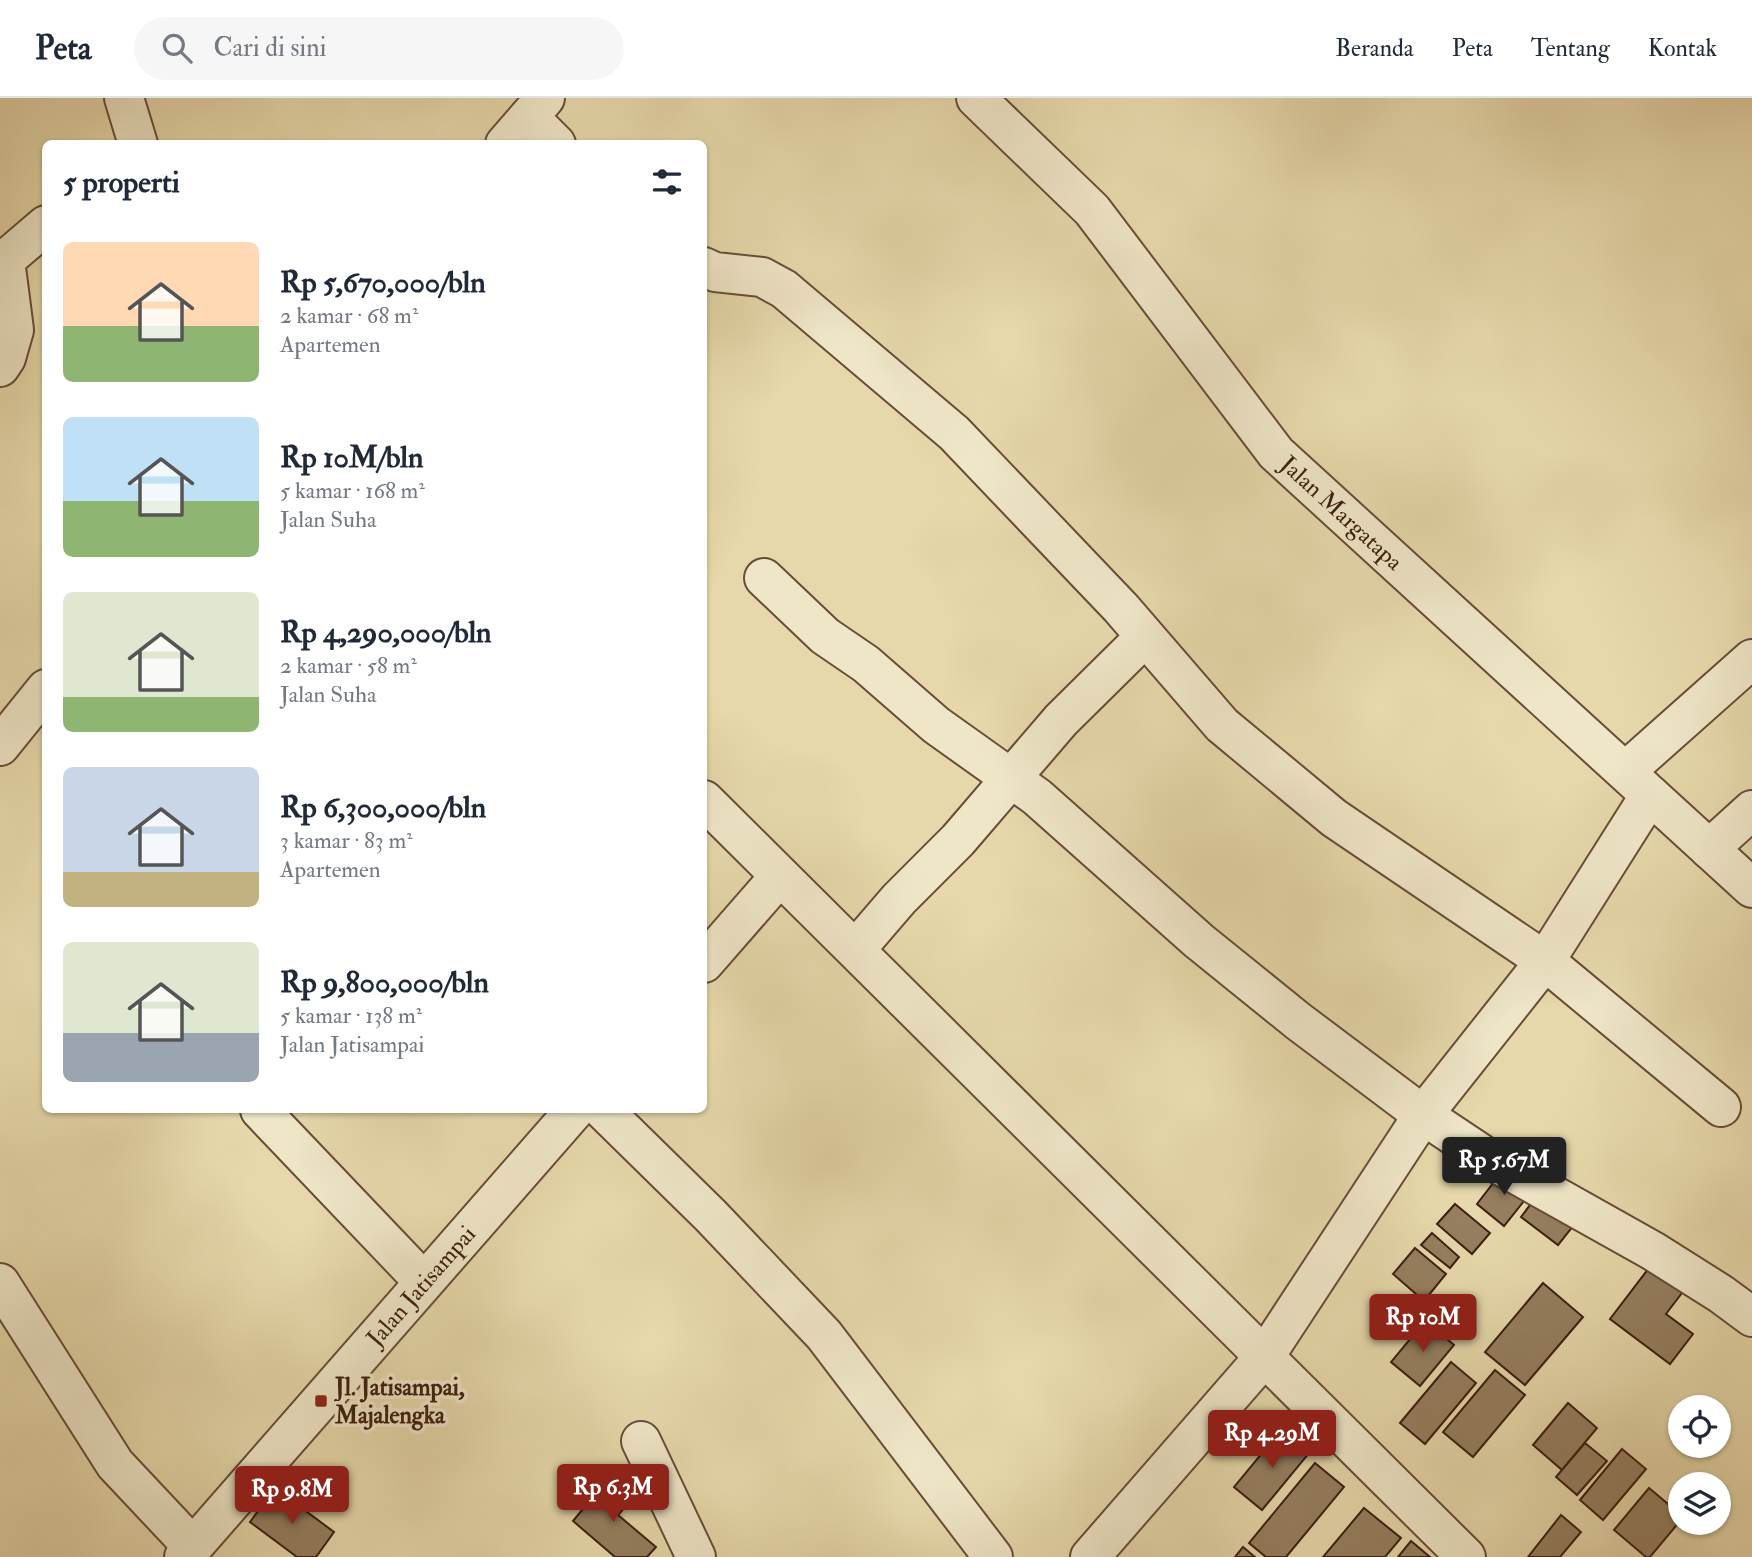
<!DOCTYPE html>
<html lang="id">
<head>
<meta charset="utf-8">
<style>
	:root { --surface:#fff; --page:#f6f6f7; --text:#1f2937; --muted:#747a83; --line:#e0e1e3; --accent:#8f2418 }
	body { margin:0; font-family:"IM FELL Double Pica",serif; background:var(--page); color:var(--text); height:100vh; display:flex; flex-direction:column; font-size:26px; white-space:nowrap }
	* { box-sizing:border-box; margin:0 }
	p { font-size:23px; color:var(--muted) }
	.icon { flex:none; width:38px; height:38px; fill:none; stroke:currentColor; stroke-width:2; stroke-linecap:round; stroke-linejoin:round }
	.map { position:relative; flex:1; overflow:hidden }
	.panel { position:absolute; left:42px; top:42px; width:665px; height:973px; display:flex; flex-direction:column; background:var(--surface); border-radius:10px; box-shadow:0 2px 5px #0004 }
	.panel>* { flex:none }
	.buttons { position:absolute; left:1668px; top:1297px; display:grid; gap:14px }
	.buttons a { display:grid; place-items:center; width:63px; height:63px; border-radius:50%; background:var(--surface); box-shadow:0 2px 5px #0004; font-size:35px }
	.price { position:absolute; translate:-50% -60px; padding:0 16px; border-radius:7px; background:var(--accent); color:#fff; font-size:23px; line-height:46px; filter:drop-shadow(0 2px 4px #0008) }
	.price::after { content:''; position:absolute; left:50%; top:42px; width:21px; height:16px; margin-left:-10px; background:inherit; clip-path:polygon(0 0,100% 0,50% 100%) }
	.price.active { background:#222; color:#fff }
	ul { padding:0; list-style:none }
	li { display:flex; align-items:center; gap:21px; height:175px; padding:0 21px }
	li span { display:grid; place-items:center; flex:none; width:196px; height:140px; border-radius:10px; color:#555 }
	li>.icon { margin-inline-start:auto }
	span .icon { width:84px; height:84px; fill:#fffc; stroke-width:1 }
	li b { font-size:30px }
	h2 { display:flex; justify-content:space-between; align-items:center; height:84px; padding:0 21px; font-size:30px }
	header { display:flex; align-items:center; gap:42px; box-sizing:border-box; height:98px; padding:0 35px; background:var(--surface); border-bottom:2px solid var(--line) }
	header strong { font-size:33px }
	nav { display:flex; gap:38px; margin-inline-start:auto; font-size:24px }
	.search { width:490px; height:63px; background:var(--page); display:flex; align-items:center; gap:18px; box-sizing:border-box; padding:0 24px; border-radius:38px; color:var(--muted); font-size:26px }
	.map>svg:first-child { display:block }
	.building { fill:#957f60; stroke:#3d1f0f; stroke-width:2 }
	.lines { fill:none; stroke-linecap:round; stroke-linejoin:round }
	.minor-casing { stroke:#674d36; stroke-width:42 }
	.minor { stroke:#efe6c8; stroke-width:38 }
	.poi-dot { fill:#8f2418; stroke:#efe6c8; stroke-width:2.5 }
	.labels { text-anchor:middle; dominant-baseline:central; stroke-width:7; stroke-linejoin:round; paint-order:stroke }
	.street-label { font-size:24px; fill:#3d1f0f; stroke:#efe6c8 }
	.poi-label { font-size:24px; font-weight:bold; fill:#3d1f0f; stroke:#efe6c8; text-anchor:start }
</style>
</head>
<body>
<header>
<strong>Peta</strong>
<div class="search"><svg class="icon" aria-label="search" viewBox="0 0 24 24"><circle cx="10" cy="10" r="6"/><path d="M15 15l6 6"/></svg>Cari di sini</div>
<nav><a>Beranda</a><a>Peta</a><a>Tentang</a><a>Kontak</a></nav>
</header>
<div class="map">
<svg width="1752" height="1459" viewBox="0 0 1752 1459">
	<rect width="100%" height="100%" fill="#e6d8ab"/>
	<filter id="stains"><feTurbulence type="fractalNoise" baseFrequency=".00286" numOctaves="4"/><feColorMatrix values="0 0 0 0 .2 0 0 0 0 .09 0 0 0 0 .02 0 0 0 .5 -.17"/></filter>
	<radialGradient id="worn" r=".72"><stop offset=".6" stop-color="#630" stop-opacity="0"/><stop offset="1" stop-color="#630" stop-opacity=".3"/></radialGradient>
	<g class="building">
		<path d="M1504,1071L1532,1093L1504,1128L1477,1106Z"/>
		<path d="M1539,1095L1577,1123L1558,1147L1521,1119Z"/>
		<path d="M1455,1106L1490,1135L1472,1156L1437,1126Z"/>
		<path d="M1432,1135L1459,1159L1450,1170L1421,1147Z"/>
		<path d="M1415,1150L1446,1176L1424,1203L1393,1176Z"/>
		<path d="M1655,1162L1688,1187L1666,1216L1693,1236L1670,1266L1610,1221Z"/>
		<path d="M1543,1185L1583,1219L1525,1287L1485,1254Z"/>
		<path d="M1425,1223L1454,1247L1420,1288L1391,1264Z"/>
		<path d="M1451,1264L1476,1285L1425,1346L1400,1325Z"/>
		<path d="M1495,1272L1525,1297L1473,1359L1443,1334Z"/>
		<path d="M1568,1305L1597,1330L1562,1372L1533,1347Z"/>
		<path d="M1282,1331L1310,1354L1262,1412L1234,1389Z"/>
		<path d="M1585,1345L1607,1363L1577,1397L1556,1379Z"/>
		<path d="M1622,1351L1646,1371L1603,1422L1580,1402Z"/>
		<path d="M1315,1365L1344,1389L1286,1459H1266L1249,1445Z"/>
		<path d="M607,1382L631,1402L618,1417L656,1449L647,1459H615L573,1423Z"/>
		<path d="M275,1390L334,1434L316,1459H297L250,1424Z"/>
		<path d="M1649,1390L1680,1416V1423L1650,1459H1646L1614,1432Z"/>
		<path d="M1364,1410L1401,1440L1385,1459H1323Z"/>
		<path d="M1561,1417L1581,1434L1560,1459H1528Z"/>
		<path d="M1411,1443L1430,1459H1398Z"/>
		<path d="M1243,1449L1255,1459H1235Z"/>
	</g>
	<g class="lines">
		<g class="minor-casing">
			<g id="minor">
				<path d="M124,0L138,46"/>
				<path id="s1" d="M976,0L1092,112L1276,355L1752,790"/>
				<path d="M529,19L556,46"/>
				<path d="M505,46L545,0"/>
				<path d="M704,169L715,174L762,179L784,191L954,335L1121,510L1222,627L1334,720L1545,863L1721,1009"/>
				<path d="M0,269L6,260L14,232L5,162L46,127"/>
				<path d="M764,480L825,538L866,566L936,627L1037,699L1199,843L1298,923L1423,1017L1489,1061L1653,1153L1721,1196L1752,1219"/>
				<path d="M0,648L46,591"/>
				<path d="M1626,673L1752,561"/>
				<path d="M704,702L1466,1459"/>
				<path d="M1709,751L1752,712"/>
				<path d="M856,851L899,801L958,742L1061,622L1145,539"/>
				<path d="M704,865L779,779"/>
				<path d="M260,1012L424,1184"/>
				<path d="M603,1012L711,1118L824,1237L993,1459"/>
				<path d="M0,1185L115,1366L193,1449"/>
				<path d="M641,1343L696,1459"/>
				<path id="s2" d="M184,1459L575,1012"/>
				<path d="M1090,1459L1265,1258L1423,1017L1545,863L1650,697"/>
			</g>
		</g>
		<use href="#minor" class="minor"/>
	</g>
	<rect class="poi-dot" x="314" y="1296" width="14" height="14" rx="3.5"/>
	<g class="labels">
		<g class="street-label">
			<text stroke="none"><textPath href="#s1" startOffset="555">Jalan Margatapa</textPath></text>
			<text stroke="none"><textPath href="#s2" startOffset="360">Jalan Jatisampai</textPath></text>
		</g>
		<g class="poi-label">
			<text x="335" y="1289">Jl. Jatisampai,<tspan x="335" dy="28">Majalengka</tspan></text>
		</g>
	</g>
	<rect width="100%" height="100%" filter="url(#stains)"/>
	<rect width="100%" height="100%" fill="url(#worn)"/>
</svg>
<div class="buttons">
<a><svg class="icon" aria-label="locate" viewBox="0 0 24 24"><circle cx="12" cy="12" r="6"/><path d="M12 2v4M12 18v4M2 12h4M18 12h4"/></svg></a>
<a><svg class="icon" aria-label="layers" viewBox="0 0 24 24"><path d="M12 4l9 5-9 5-9-5zM3 14l9 5 9-5"/></svg></a>
</div>
<b class="price active" style="left:1504px;top:1099px">Rp 5.67M</b>
<b class="price" style="left:1423px;top:1256px">Rp 10M</b>
<b class="price" style="left:1272px;top:1372px">Rp 4.29M</b>
<b class="price" style="left:613px;top:1426px">Rp 6.3M</b>
<b class="price" style="left:292px;top:1428px">Rp 9.8M</b>
<section class="panel">
<h2>5 properti<svg class="icon" aria-label="filters" viewBox="0 0 24 24"><path d="M4 7h16M4 17h16"/><circle cx="9" cy="7" r="2"/><circle cx="15" cy="17" r="2"/></svg></h2>
<ul>
<li><span style="background:linear-gradient(#ffd9b3 60%,#8fb573 0)"><svg class="icon" aria-label="home" viewBox="0 0 24 24"><path d="M3 11l9-7 9 7M6 9v11h12V9"/></svg></span><div><b>Rp 5,670,000/bln</b><p>2 kamar · 68 m²</p><p>Apartemen</p></div></li>
<li><span style="background:linear-gradient(#bfe0f5 60%,#8fb573 0)"><svg class="icon" aria-label="home" viewBox="0 0 24 24"><path d="M3 11l9-7 9 7M6 9v11h12V9"/></svg></span><div><b>Rp 10M/bln</b><p>5 kamar · 168 m²</p><p>Jalan Suha</p></div></li>
<li><span style="background:linear-gradient(#dfe7d0 75%,#8fb573 0)"><svg class="icon" aria-label="home" viewBox="0 0 24 24"><path d="M3 11l9-7 9 7M6 9v11h12V9"/></svg></span><div><b>Rp 4,290,000/bln</b><p>2 kamar · 58 m²</p><p>Jalan Suha</p></div></li>
<li><span style="background:linear-gradient(#c9d6e8 75%,#c2b280 0)"><svg class="icon" aria-label="home" viewBox="0 0 24 24"><path d="M3 11l9-7 9 7M6 9v11h12V9"/></svg></span><div><b>Rp 6,300,000/bln</b><p>3 kamar · 83 m²</p><p>Apartemen</p></div></li>
<li><span style="background:linear-gradient(#dfe7d0 65%,#9aa5b1 0)"><svg class="icon" aria-label="home" viewBox="0 0 24 24"><path d="M3 11l9-7 9 7M6 9v11h12V9"/></svg></span><div><b>Rp 9,800,000/bln</b><p>5 kamar · 138 m²</p><p>Jalan Jatisampai</p></div></li>
</ul>
</section>
</div>
</body>
</html>
